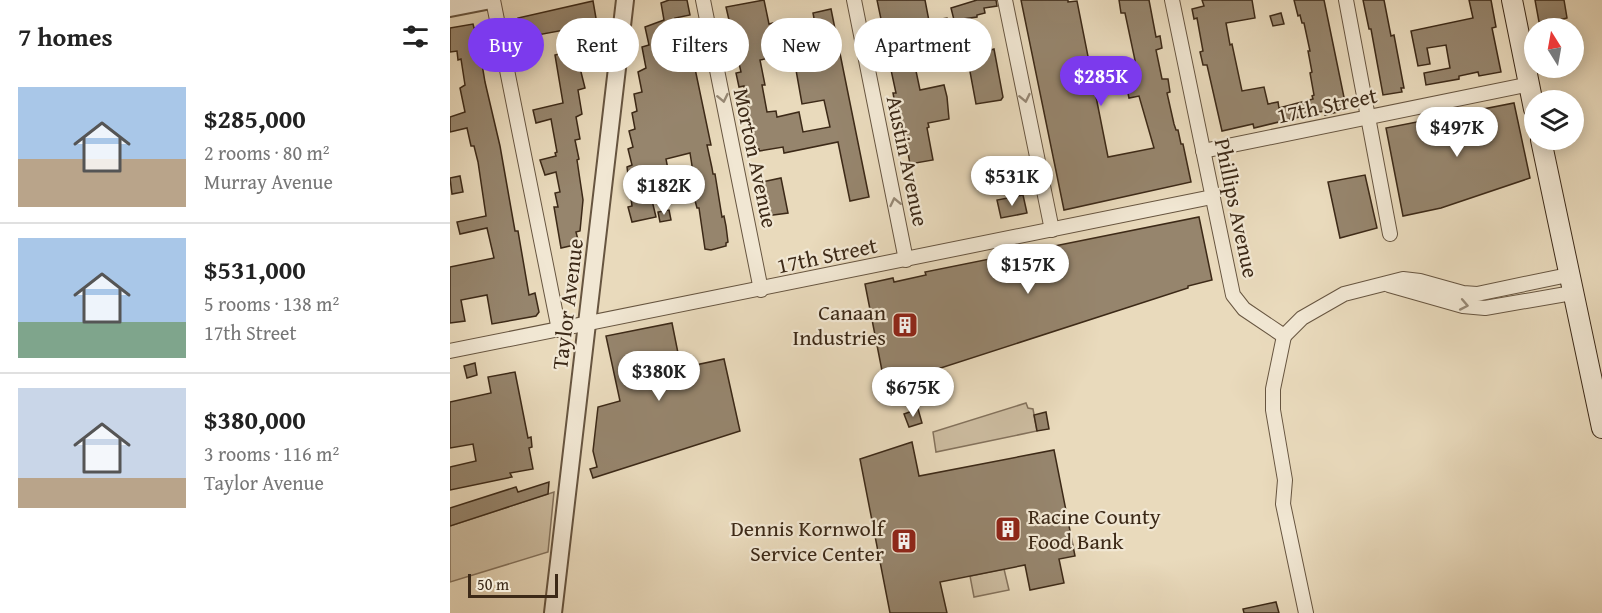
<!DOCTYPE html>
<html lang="en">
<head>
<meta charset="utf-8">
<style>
	:root { --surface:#fff; --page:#f2f2f2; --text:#222; --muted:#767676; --line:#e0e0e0; --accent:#7c3aed }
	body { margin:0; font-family:"Gentium Book Plus",serif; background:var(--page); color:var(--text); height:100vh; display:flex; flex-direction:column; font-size:22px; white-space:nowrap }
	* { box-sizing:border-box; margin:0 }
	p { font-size:20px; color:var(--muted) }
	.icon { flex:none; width:33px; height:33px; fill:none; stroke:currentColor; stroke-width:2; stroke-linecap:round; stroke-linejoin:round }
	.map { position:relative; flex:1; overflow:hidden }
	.side { display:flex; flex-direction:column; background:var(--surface); width:450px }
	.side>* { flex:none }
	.guide { position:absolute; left:18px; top:18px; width:570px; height:54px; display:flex; gap:12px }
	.needle { width:39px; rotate:349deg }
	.buttons { position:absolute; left:1074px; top:18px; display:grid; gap:12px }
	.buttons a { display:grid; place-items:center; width:60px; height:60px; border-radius:50%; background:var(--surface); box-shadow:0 3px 15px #0003; font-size:30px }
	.scale { position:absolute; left:18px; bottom:15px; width:90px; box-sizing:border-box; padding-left:6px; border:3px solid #3c2917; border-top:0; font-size:16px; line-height:21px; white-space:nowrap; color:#3c2917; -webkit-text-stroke:4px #f1e7d3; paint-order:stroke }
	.price { position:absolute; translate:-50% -51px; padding:0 14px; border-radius:21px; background:#fff; color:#222; font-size:20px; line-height:39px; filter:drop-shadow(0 2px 3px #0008) }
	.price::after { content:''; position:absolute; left:50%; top:36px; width:18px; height:14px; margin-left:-9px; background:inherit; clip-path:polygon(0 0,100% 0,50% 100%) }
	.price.on { background:var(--accent); color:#fff }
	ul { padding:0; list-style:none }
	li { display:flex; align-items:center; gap:18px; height:150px; padding:0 18px }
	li+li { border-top:2px solid var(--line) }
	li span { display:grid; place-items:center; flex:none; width:168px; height:120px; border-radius:0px; color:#555 }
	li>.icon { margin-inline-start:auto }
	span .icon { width:72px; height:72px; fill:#fffc; stroke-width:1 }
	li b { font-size:26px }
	h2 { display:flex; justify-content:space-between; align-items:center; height:72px; padding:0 18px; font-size:26px }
	.tag { padding:0 21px; border-radius:27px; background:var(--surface); box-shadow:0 3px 15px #0003; font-size:21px; line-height:54px }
	.tag.on { background:var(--accent); color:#fff }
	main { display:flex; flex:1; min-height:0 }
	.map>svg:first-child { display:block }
	.green { fill:#ccbca0; stroke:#84725c; stroke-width:1.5 }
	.building { fill:#96856d; stroke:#3c2917; stroke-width:1.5; fill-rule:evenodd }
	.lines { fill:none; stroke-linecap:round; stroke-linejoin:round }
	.minor-casing { stroke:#675540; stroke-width:16 }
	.tertiary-casing { stroke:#675540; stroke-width:20 }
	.secondary-casing { stroke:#3c2917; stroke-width:22 }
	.minor { stroke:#f1e7d3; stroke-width:14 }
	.tertiary { stroke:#f1e7d3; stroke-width:16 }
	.secondary { stroke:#f1e7d3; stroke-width:20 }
	.oneway { stroke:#968875 }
	.labels { text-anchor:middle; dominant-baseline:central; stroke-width:4.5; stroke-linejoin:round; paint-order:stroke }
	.street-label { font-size:22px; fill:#3c2917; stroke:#f1e7d3 }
	.poi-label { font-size:22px; fill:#3c2917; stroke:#f1e7d3; text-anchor:end }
</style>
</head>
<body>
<main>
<section class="side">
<h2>7 homes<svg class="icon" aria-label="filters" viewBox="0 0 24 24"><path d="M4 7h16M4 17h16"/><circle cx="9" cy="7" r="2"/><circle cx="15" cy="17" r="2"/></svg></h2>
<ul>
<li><span style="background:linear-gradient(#a9c7e8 60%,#b9a48a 0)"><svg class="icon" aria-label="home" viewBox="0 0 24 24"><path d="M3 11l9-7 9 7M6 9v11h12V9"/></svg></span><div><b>$285,000</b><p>2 rooms · 80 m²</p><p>Murray Avenue</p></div></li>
<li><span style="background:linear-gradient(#a9c7e8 70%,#7fa58c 0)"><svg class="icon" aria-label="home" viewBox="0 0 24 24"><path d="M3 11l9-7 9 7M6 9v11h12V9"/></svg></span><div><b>$531,000</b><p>5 rooms · 138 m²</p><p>17th Street</p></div></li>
<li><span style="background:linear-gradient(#c9d6e8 75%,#b9a48a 0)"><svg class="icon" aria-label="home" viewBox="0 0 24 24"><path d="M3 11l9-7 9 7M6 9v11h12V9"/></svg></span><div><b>$380,000</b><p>3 rooms · 116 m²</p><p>Taylor Avenue</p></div></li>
</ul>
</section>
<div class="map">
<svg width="1152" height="613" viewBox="0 0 1152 613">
	<rect width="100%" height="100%" fill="#e9dabc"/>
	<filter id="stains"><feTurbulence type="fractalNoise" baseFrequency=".00333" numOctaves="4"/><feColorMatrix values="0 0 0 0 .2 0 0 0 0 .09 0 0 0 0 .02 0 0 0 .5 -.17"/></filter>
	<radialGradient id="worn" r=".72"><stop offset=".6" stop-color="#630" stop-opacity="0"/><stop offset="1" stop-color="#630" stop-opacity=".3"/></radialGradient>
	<g class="green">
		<path d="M576,403L578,408L583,409L587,431L486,452L483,432Z"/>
		<path d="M104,492L98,552L0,582V526Z"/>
		<path d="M554,569L559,590L524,597L520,576Z"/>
	</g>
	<g class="building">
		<path d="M219,0H237L240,15L225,18L229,35L212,39L217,64L243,59L261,145H257L262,168L263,174H265L272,217L274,216L276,226L278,242L276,243V246L261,250L255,249L249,208H247L243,193L222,197L220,188L200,192L206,217L182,222L178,207L182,206L177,167L182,165L178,149L183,147L179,131L185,129L182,113L187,111L184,94L192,92L188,72L196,68L192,47L199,45L195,27L214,20L211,3ZM240,153L243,172L240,173L241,181L221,185L216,159Z"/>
		<path d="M314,0L319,24L327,22L330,35L315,38L318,51L314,52L315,59L310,60L315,85H312L317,112L326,111L327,117L349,112L353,132L380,127L374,100L352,104L346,70L370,65L368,56H371L363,13L381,9L419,197L400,201L388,142L334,153L333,147L309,151V149H306L294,86L289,87L286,73L291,72L276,7Z"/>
		<path d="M427,0H475L479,21L497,18L499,29L483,32L487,55L471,58L472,69L466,71L470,90L494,85L497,97L499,119L478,123L479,127L477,128L483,160L460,164L452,120H448L443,93H446L438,56H435L433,45L436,43Z"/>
		<path d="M527,0H546L547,6L534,8L535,13L527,15V17L504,20L501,8Z"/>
		<path d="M571,0H618V2L627,1L658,157L704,148L689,96L679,98L677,89L685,88L682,74H685L684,65H686L675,13H671L669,0H699L706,37L710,36L712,48L706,50L712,79H718L720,92L717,93L724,124L726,130H728L731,144H733L741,182L614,210Z"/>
		<path d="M752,0H802L805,18L776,23L780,45L782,44L792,91L814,87L818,104L828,102L829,108L863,99L862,96L864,95L860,73L862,72L858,51H860L854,23H852L850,15L848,16L844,0H874L896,107L891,108L892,111L875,115L874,111L804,128L803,124L772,131L757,65H753L750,52L753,51L747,18L744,19L742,9L754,6Z"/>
		<path d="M913,0H934L941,36L944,35L954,88H951L952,92L933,95L921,29H919Z"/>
		<path d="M1019,0H1041L1046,27L1042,28L1051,72L1029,76L1028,72L1009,76V79L976,85L974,73L1000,68L996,45L977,48L980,64L968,66L961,31L1023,18Z"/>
		<path d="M1085,0H1114L1117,18L1102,22L1101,20L1089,22Z"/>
		<path d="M143,1L147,24L87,35L90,55L78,57L68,18Z"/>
		<path d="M831,13L834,24L823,26L820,16Z"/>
		<path d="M23,24L24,28H26L35,82L50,146L65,231H68L79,295L85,293L89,312L86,316L42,324L37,295L11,300L15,321L0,323V267L44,258L37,228L10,234L7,222L36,216L28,162L24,146H21L17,128L0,132V117L15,112L10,88L15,85L11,59L8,60L7,51L0,52V28Z"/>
		<path d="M540,44L541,50L544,49L553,97L551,100L526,104L518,61L525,58L523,47Z"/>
		<path d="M124,50V52L136,50L138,62L129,64L135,88L128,90L132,114L126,117L130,139L125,140L129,159L127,160L133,200L130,231L126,232L129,244L111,248L104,207H108L105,193L110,192L106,172L95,175L90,160L106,156L105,153L107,152L101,119L86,123L83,110L113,103L105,55Z"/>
		<path d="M1064,103L1080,178L991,208L953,216L936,128Z"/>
		<path d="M915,175L927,228L890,238L878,182Z"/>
		<path d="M10,176L13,192L2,194L0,178Z"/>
		<path d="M331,178L338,213L316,216L313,203H317L312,182Z"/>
		<path d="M573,195L577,213L551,218L547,200Z"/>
		<path d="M219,210L221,220L210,222L208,212Z"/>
		<path d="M749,217L762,280L738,286V288L435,386L415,284L443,278L444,282L476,275L475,272Z"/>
		<path d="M222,323L231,368L274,359L290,431L143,478L140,469L147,467L143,451L148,407L170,401L156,336Z"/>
		<path d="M25,363L27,375L17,378L14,366Z"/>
		<path d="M65,372L78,438L81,437L82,447L79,448L83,469L60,473L62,477L0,490V467L26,461L23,444L0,448V402L41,393L38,377Z"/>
		<path d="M468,409L472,423L459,427L454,414Z"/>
		<path d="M596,412L599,429L587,431L584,415Z"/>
		<path d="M462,442L469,476L604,450L625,556L609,559L614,583L580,590L575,565L490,582L497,613H440L410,459Z"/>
		<path d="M99,482L98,494L0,526V508L66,487L68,492Z"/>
		<path d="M826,602L829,613H794L793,609Z"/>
	</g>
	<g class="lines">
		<g class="minor-casing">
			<g id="minor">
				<path d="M43,0L109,330"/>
				<path d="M253,0L311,290"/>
				<path d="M404,0L456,260"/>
				<path d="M555,0L602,230"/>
				<path d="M722,0L783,295L794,309L834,336"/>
				<path d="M896,0L940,234"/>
				<path d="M753,151L1080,84"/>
				<path d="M939,285L1013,306L1035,308L1122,293"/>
				<path d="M834,336L852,318L894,294L953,279L970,281L1013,293L1027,294L1118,275"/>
				<path d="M834,336L823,389V410L835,480L833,504L856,613"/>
				<path d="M0,351L762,197"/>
			</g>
		</g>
		<g class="tertiary-casing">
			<g id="tertiary">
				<path d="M0,8L41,0"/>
				<path d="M103,613L175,0"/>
			</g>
		</g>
		<g class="secondary-casing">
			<g id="secondary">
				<path d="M1062,0L1084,109"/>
				<path d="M1091,140L1152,428"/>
			</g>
		</g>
		<use href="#minor" class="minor"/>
		<use href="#tertiary" class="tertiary"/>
		<use href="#secondary" class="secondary"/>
	</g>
	<defs><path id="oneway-chevron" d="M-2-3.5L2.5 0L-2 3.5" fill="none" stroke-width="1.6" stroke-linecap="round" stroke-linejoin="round" transform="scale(1.5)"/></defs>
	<g class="oneway">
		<use href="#oneway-chevron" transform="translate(273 98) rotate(78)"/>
		<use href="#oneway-chevron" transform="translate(575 98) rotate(78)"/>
		<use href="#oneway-chevron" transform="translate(445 202) rotate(-102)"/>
		<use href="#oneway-chevron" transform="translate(1014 305) rotate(11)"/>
	</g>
	<defs>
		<g id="building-square" transform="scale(1.35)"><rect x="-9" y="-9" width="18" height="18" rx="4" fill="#8f2418" stroke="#f1e7d3"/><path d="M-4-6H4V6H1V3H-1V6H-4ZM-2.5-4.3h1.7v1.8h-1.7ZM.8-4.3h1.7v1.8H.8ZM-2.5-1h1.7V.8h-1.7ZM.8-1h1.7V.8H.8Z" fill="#fff"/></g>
	</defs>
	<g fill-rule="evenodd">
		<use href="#building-square" x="455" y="325"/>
		<use href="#building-square" x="558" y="529"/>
		<use href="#building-square" x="454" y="541"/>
	</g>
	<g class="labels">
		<g class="street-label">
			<text transform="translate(877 105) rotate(-12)">17th Street</text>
			<text transform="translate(306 158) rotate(78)">Morton Avenue</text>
			<text transform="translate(458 161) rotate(78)">Austin Avenue</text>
			<text transform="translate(787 208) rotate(78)">Phillips Avenue</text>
			<text transform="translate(377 255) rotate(-12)">17th Street</text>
			<text transform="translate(117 304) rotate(-83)">Taylor Avenue</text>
		</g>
		<g class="poi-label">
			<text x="436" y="312">Canaan<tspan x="436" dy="25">Industries</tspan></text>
			<text x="578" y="516" text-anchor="start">Racine County<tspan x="578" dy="25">Food Bank</tspan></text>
			<text x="434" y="528">Dennis Kornwolf<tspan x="434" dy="25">Service Center</tspan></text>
		</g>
	</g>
	<rect width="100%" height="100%" filter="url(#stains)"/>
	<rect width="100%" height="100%" fill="url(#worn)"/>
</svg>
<div class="buttons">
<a><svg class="needle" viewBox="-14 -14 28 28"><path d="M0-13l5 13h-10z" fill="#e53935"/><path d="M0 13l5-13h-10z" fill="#767676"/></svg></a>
<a><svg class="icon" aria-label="layers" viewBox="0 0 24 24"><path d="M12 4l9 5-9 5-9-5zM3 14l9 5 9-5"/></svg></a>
</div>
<div class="scale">50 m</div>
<b class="price on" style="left:651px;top:107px">$285K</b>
<b class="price" style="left:1007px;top:158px">$497K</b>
<b class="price" style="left:562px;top:207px">$531K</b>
<b class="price" style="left:214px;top:216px">$182K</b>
<b class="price" style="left:578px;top:295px">$157K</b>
<b class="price" style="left:209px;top:402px">$380K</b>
<b class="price" style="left:463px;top:418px">$675K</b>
<div class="guide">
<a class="tag on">Buy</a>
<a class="tag">Rent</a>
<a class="tag">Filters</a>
<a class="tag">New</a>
<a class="tag">Apartment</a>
</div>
</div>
</main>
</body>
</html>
